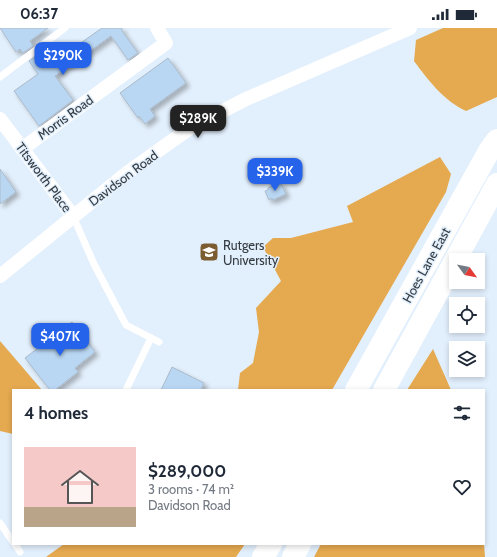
<!DOCTYPE html>
<html lang="en">
<head>
<meta charset="utf-8">
<style>
	:root { --surface:#fff; --page:#f6f6f7; --text:#1f2937; --muted:#747a83; --accent:#2563eb }
	body { margin:0; font-family:Cabin,sans-serif; background:var(--page); color:var(--text); height:100vh; display:flex; flex-direction:column; font-size:15px; white-space:nowrap }
	* { box-sizing:border-box; margin:0 }
	p { font-size:13px; color:var(--muted) }
	.icon { flex:none; width:22px; height:22px; fill:none; stroke:currentColor; stroke-width:2; stroke-linecap:round; stroke-linejoin:round }
	.map { position:relative; flex:1; overflow:hidden }
	.sheet { position:absolute; left:12px; top:361px; width:473px; height:156px; display:flex; flex-direction:column; background:var(--surface); border-radius:0px; box-shadow:0 2px 6px #0003 }
	.sheet>* { flex:none }
	.needle { width:26px; rotate:123deg }
	.buttons { position:absolute; left:449px; top:225px; display:grid; gap:8px }
	.buttons a { display:grid; place-items:center; width:36px; height:36px; border-radius:0px; background:var(--surface); box-shadow:0 2px 6px #0003; font-size:20px }
	.price { position:absolute; translate:-50% -34px; padding:0 9px; border-radius:8px; background:var(--accent); color:#fff; font-size:13px; line-height:26px; filter:drop-shadow(0 1px 2px #0008) }
	.price::after { content:''; position:absolute; left:50%; top:24px; width:12px; height:9px; margin-left:-6px; background:inherit; clip-path:polygon(0 0,100% 0,50% 100%) }
	.price.active { background:#222; color:#fff }
	ul { padding:0; list-style:none }
	li { display:flex; align-items:center; gap:12px; height:100px; padding:0 12px }
	li span { display:grid; place-items:center; flex:none; width:112px; height:80px; border-radius:0px; color:#555 }
	li>.icon { margin-inline-start:auto }
	span .icon { width:48px; height:48px; fill:#fffc; stroke-width:1 }
	li b { font-size:17px }
	h2 { display:flex; justify-content:space-between; align-items:center; height:48px; padding:0 12px; font-size:17px }
	.status { display:flex; justify-content:space-between; align-items:center; height:28px; padding:0 20px; background:var(--surface); direction:ltr }
	.status svg { height:11px; fill:currentColor }
	.map>svg:first-child { display:block }
	.forest { fill:#e5a950 }
	.building { fill:#b9d6f3; stroke:#abbbca; filter:url(#shadow) }
	.lines { fill:none; stroke-linecap:round; stroke-linejoin:round }
	.service { stroke:#fff; stroke-width:7 }
	.minor { stroke:#fff; stroke-width:14 }
	.trunk { stroke:#fff; stroke-width:22 }
	.labels { text-anchor:middle; dominant-baseline:central; stroke-width:3; stroke-linejoin:round; paint-order:stroke }
	.street-label { font-size:13px; fill:#343b41; stroke:#e2effc }
	.poi-label { font-size:13px; fill:#343b41; stroke:#e2effc; text-anchor:start }
</style>
</head>
<body>
<div class="status"><b>06:37</b><svg viewBox="0 0 49 12"><path d="M0 12V9h3v3zM5 12V6h3v6zM10 12V3h3v9zM15 12V0h3v12zM26 1h20v11H26zM47 4h2v5h-2z"/></svg></div>
<div class="map">
<svg width="497" height="529" viewBox="0 0 497 529">
	<defs>
		<filter id="shadow"><feDropShadow dx="3.5" dy="3.5" stdDeviation="2" flood-color="#0004"/></filter>
	</defs>
	<rect width="100%" height="100%" fill="#e2effc"/>
	<g class="forest">
		<path d="M443,0H497V69L466,83C444,73 428,52 414,33L416,12Z"/>
		<path d="M440,129L451,146L446,164L332,362H238L240,345L253,335L259,304L256,280L281,253L263,219L273,210H291L353,194L347,178Z"/>
		<path d="M0,313L42,362H13V406L0,403Z"/>
		<path d="M433,321L451,362H407Z"/>
		<path d="M64,516H245L236,529H46Z"/>
		<path d="M321,516H484L485,529H314Z"/>
	</g>
	<g class="building">
		<path d="M0,0H48L30,13L33,18L23,25L20,21L16,24Z"/>
		<path d="M102,0H122V3L138,25L128,32L111,8L55,48L73,72L39,98L14,63L38,46L29,33L39,26L48,38Z"/>
		<path d="M168,30L186,55L150,81L155,88L145,96L139,88L138,90L120,65Z"/>
		<path d="M0,141L16,164L0,176Z"/>
		<path d="M280,154L286,166L273,172L272,170L269,172L265,163L268,162V160Z"/>
		<path d="M72,294L95,324L75,340L78,344L55,362H50L25,330Z"/>
		<path d="M172,339L204,355L201,362H161Z"/>
	</g>
	<g class="lines">
		<g class="service">
			<path d="M0,49L65,0"/>
			<path d="M73,188L94,236L126,297L159,314"/>
			<path d="M126,362L151,310"/>
			<path d="M0,495L13,514"/>
			<path d="M15,516L20,524"/>
		</g>
		<g class="minor">
			<path d="M0,91L73,188"/>
			<path d="M22,121L166,15L157,0"/>
			<path d="M0,248L127,145L190,100L246,71L410,0"/>
		</g>
		<g class="trunk">
			<path d="M356,362L489,123L497,112"/>
			<path d="M384,362L497,156"/>
			<path d="M263,529L271,516"/>
			<path d="M293,529L300,516"/>
		</g>
	</g>
	<defs>
		<g id="university-square" transform="scale(1)"><rect x="-9" y="-9" width="18" height="18" rx="4" fill="#7c5d32" stroke="#e2effc"/><path d="M0-5L7-2L0 1L-7-2ZM-4 1L0 2.5L4 1V4Q0 6-4 4Z" fill="#fff"/></g>
	</defs>
	<g fill-rule="evenodd">
		<use href="#university-square" x="209" y="224"/>
	</g>
	<g class="labels">
		<g class="street-label">
			<text transform="translate(65 89) rotate(-36)">Morris Road</text>
			<text transform="translate(44 149) rotate(53)">Titsworth Place</text>
			<text transform="translate(123 150) rotate(-37)">Davidson Road</text>
			<text transform="translate(426 237) rotate(-61)">Hoes Lane East</text>
		</g>
		<g class="poi-label">
			<text x="223" y="217">Rutgers<tspan x="223" dy="15">University</tspan></text>
		</g>
	</g>
</svg>
<div class="buttons">
<a><svg class="needle" viewBox="-14 -14 28 28"><path d="M0-13l5 13h-10z" fill="#e53935"/><path d="M0 13l5-13h-10z" fill="#747a83"/></svg></a>
<a><svg class="icon" aria-label="locate" viewBox="0 0 24 24"><circle cx="12" cy="12" r="6"/><path d="M12 2v4M12 18v4M2 12h4M18 12h4"/></svg></a>
<a><svg class="icon" aria-label="layers" viewBox="0 0 24 24"><path d="M12 4l9 5-9 5-9-5zM3 14l9 5 9-5"/></svg></a>
</div>
<b class="price" style="left:63px;top:48px">$290K</b>
<b class="price active" style="left:198px;top:111px">$289K</b>
<b class="price" style="left:275px;top:164px">$339K</b>
<b class="price" style="left:60px;top:329px">$407K</b>
<section class="sheet">
<h2>4 homes<svg class="icon" aria-label="filters" viewBox="0 0 24 24"><path d="M4 7h16M4 17h16"/><circle cx="9" cy="7" r="2"/><circle cx="15" cy="17" r="2"/></svg></h2>
<ul>
<li><span style="background:linear-gradient(#f6c9c9 75%,#b9a48a 0)"><svg class="icon" aria-label="home" viewBox="0 0 24 24"><path d="M3 11l9-7 9 7M6 9v11h12V9"/></svg></span><div><b>$289,000</b><p>3 rooms · 74 m²</p><p>Davidson Road</p></div><svg class="icon" aria-label="heart" viewBox="0 0 24 24"><path d="M12 20l-8-8c-3-5 5-10 8-4 3-6 11-1 8 4z"/></svg></li>
</ul>
</section>
</div>
</body>
</html>
